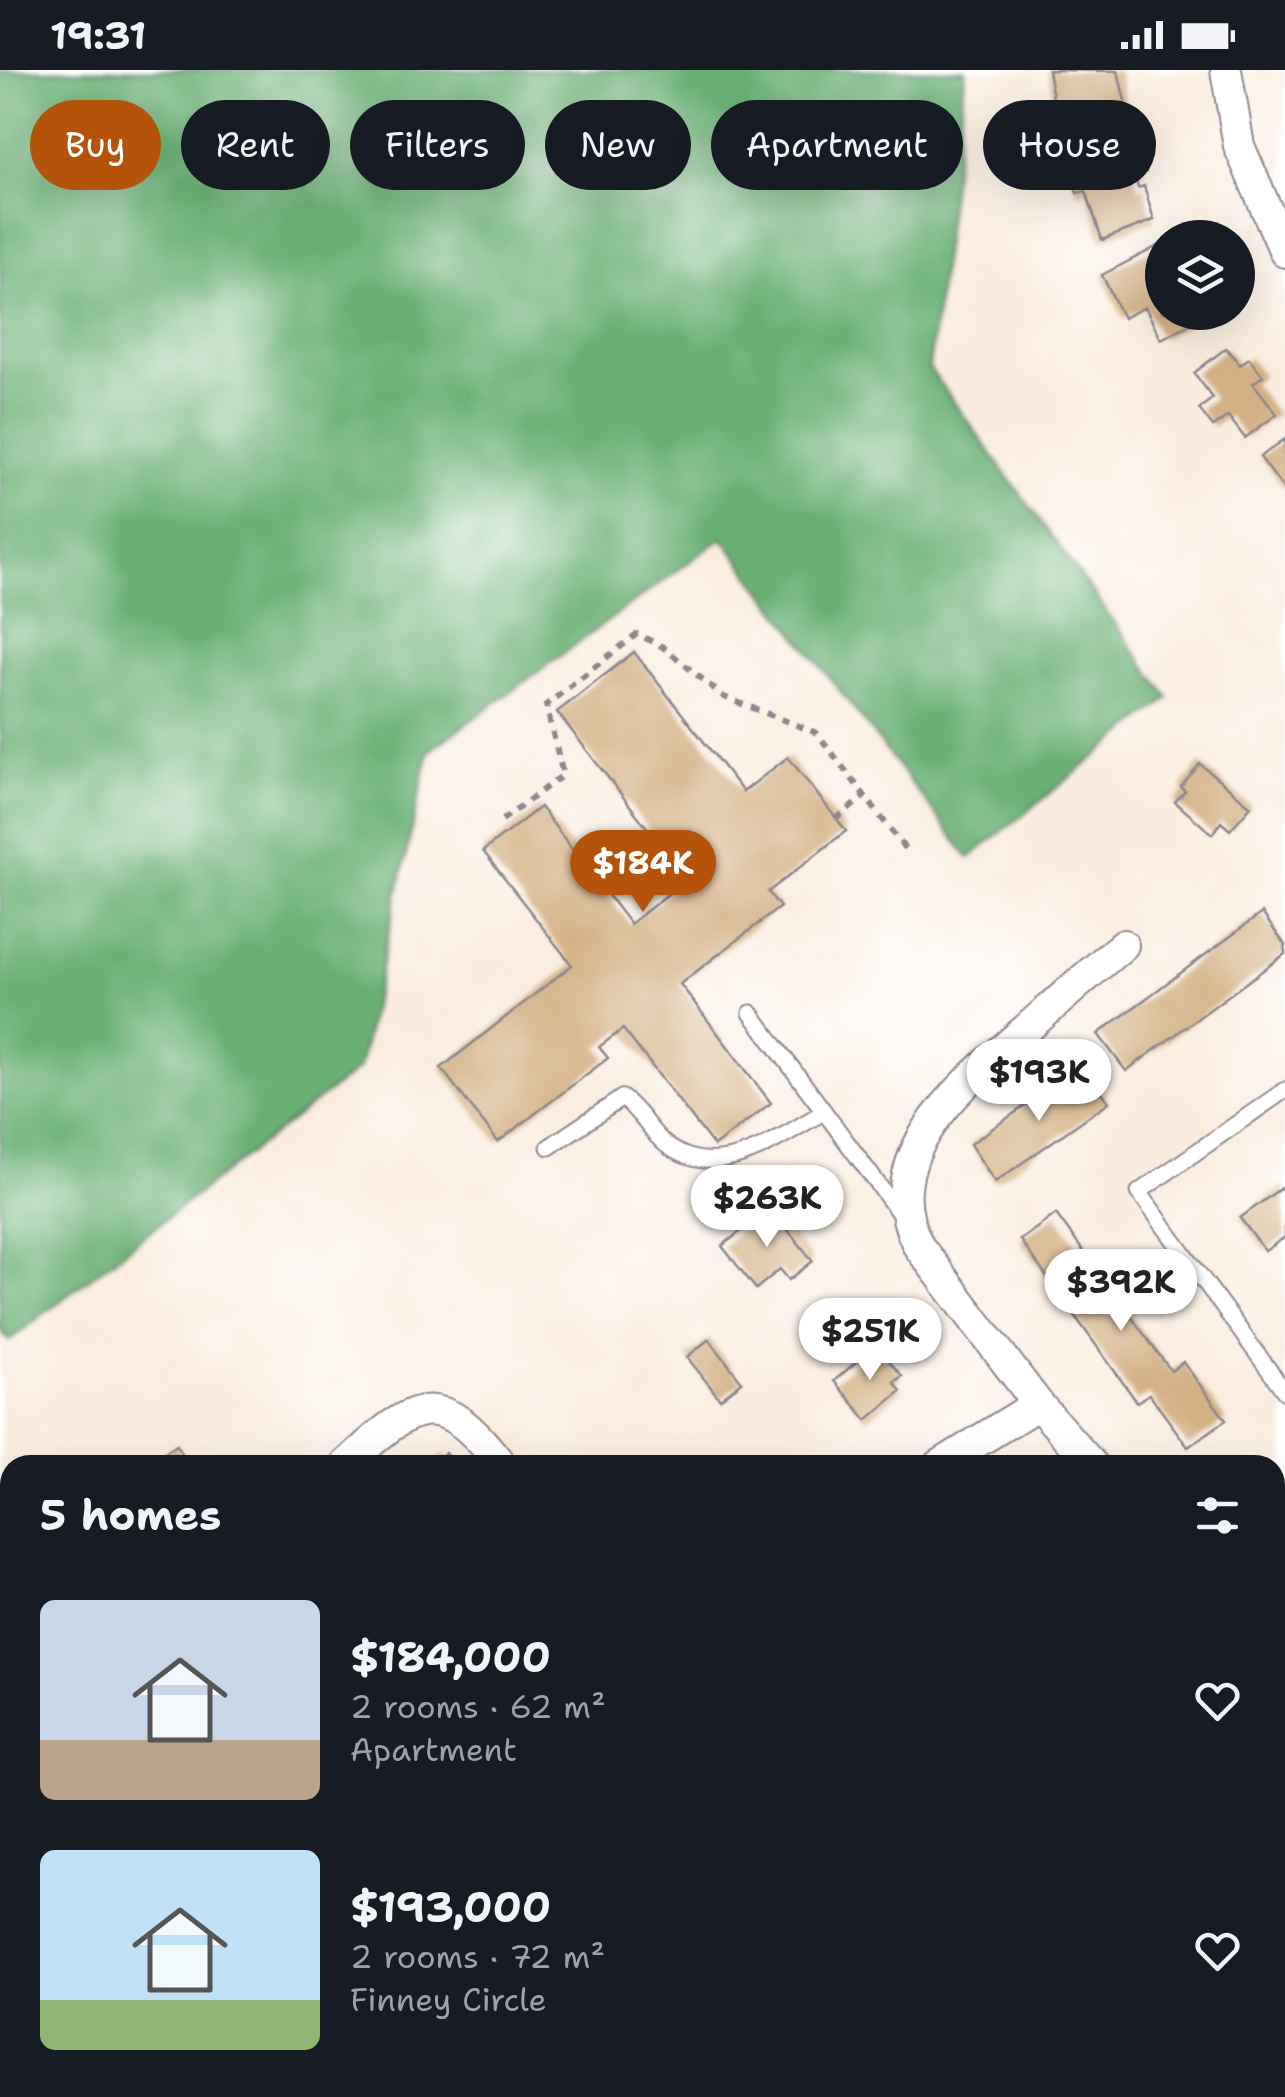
<!DOCTYPE html>
<html lang="en">
<head>
<meta charset="utf-8">
<style>
	:root { --surface:#171b24; --page:#20242c; --text:#f1f3f6; --muted:#9ea1a6; --accent:#b45309 }
	body { margin:0; font-family:"Shantell Sans",sans-serif; background:var(--page); color:var(--text); height:100vh; display:flex; flex-direction:column; font-size:38px; white-space:nowrap }
	* { box-sizing:border-box; margin:0 }
	p { font-size:32px; color:var(--muted) }
	.icon { flex:none; width:55px; height:55px; fill:none; stroke:currentColor; stroke-width:2; stroke-linecap:round; stroke-linejoin:round }
	.map { position:relative; flex:1; overflow:hidden }
	.details { position:absolute; left:0px; top:1385px; width:1285px; height:642px; display:flex; flex-direction:column; background:var(--surface); border-radius:30px 30px 0 0; box-shadow:0 10px 40px #0002 }
	.details>* { flex:none }
	.banner { position:absolute; left:30px; top:30px; width:1225px; height:90px; display:flex; gap:20px }
	.tools { position:absolute; left:1145px; top:150px; display:grid; gap:20px }
	.tools a { display:grid; place-items:center; width:110px; height:110px; border-radius:50%; background:var(--surface); box-shadow:0 10px 40px #0002; font-size:50px }
	.price { position:absolute; translate:-50% -85px; padding:0 22px; border-radius:35px; background:#fff; color:#222; font-size:32px; line-height:65px; filter:drop-shadow(0 2px 5px #0008) }
	.price::after { content:''; position:absolute; left:50%; top:60px; width:30px; height:22px; margin-left:-15px; background:inherit; clip-path:polygon(0 0,100% 0,50% 100%) }
	.price.current { background:var(--accent); color:#fff }
	ul { padding:0; list-style:none }
	li { display:flex; align-items:center; gap:30px; height:250px; padding:0 40px }
	li span { display:grid; place-items:center; flex:none; width:280px; height:200px; border-radius:15px; color:#555 }
	li>.icon { margin-inline-start:auto }
	span .icon { width:120px; height:120px; fill:#fffc; stroke-width:1 }
	li b { font-size:42px }
	h2 { display:flex; justify-content:space-between; align-items:center; height:120px; padding:0 40px; font-size:42px }
	.chip { padding:0 35px; border-radius:45px; background:var(--surface); box-shadow:0 10px 40px #0002; font-size:35px; line-height:90px }
	.chip.current { background:var(--accent); color:#fff }
	.status { display:flex; justify-content:space-between; align-items:center; height:70px; padding:0 50px; background:var(--surface); direction:ltr }
	.status svg { height:28px; fill:currentColor }
	.map>svg:first-child { display:block }
	.forest { fill:#6bb074; stroke:#466958; stroke-width:2.5 }
	.building { fill:#d4b185 }
	.lines { fill:none; stroke-linecap:round; stroke-linejoin:round }
	.lane-casing { stroke:#8e888e; stroke-width:19 }
	.street-casing { stroke:#8e888e; stroke-width:34 }
	.secondary-casing { stroke:#8e888e; stroke-width:44 }
	.path { stroke:#8e888e; stroke-width:6; stroke-dasharray:8 8; stroke-linecap:butt }
	.lane { stroke:#fff; stroke-width:15 }
	.street { stroke:#fff; stroke-width:30 }
	.secondary { stroke:#fce5c4; stroke-width:40 }
</style>
</head>
<body>
<div class="status"><b>19:31</b><svg viewBox="0 0 49 12"><path d="M0 12V9h3v3zM5 12V6h3v6zM10 12V3h3v9zM15 12V0h3v12zM26 1h20v11H26zM47 4h2v5h-2z"/></svg></div>
<div class="map">
<svg width="1285" height="2027" viewBox="0 0 1285 2027">
	<rect width="100%" height="100%" fill="#fff"/>
	<filter id="ink" filterUnits="userSpaceOnUse"><feTurbulence type="fractalNoise" baseFrequency=".01" numOctaves="2"/><feDisplacementMap in="SourceGraphic" scale="20" xChannelSelector="R" yChannelSelector="G"/><feConvolveMatrix kernelMatrix="1 2 1 2 8 2 1 2 1" color-interpolation-filters="sRGB"/></filter>
	<filter id="wash" filterUnits="userSpaceOnUse"><feTurbulence type="fractalNoise" baseFrequency=".0048" numOctaves="4" result="noise"/><feDisplacementMap in="SourceGraphic" scale="40" xChannelSelector="R" yChannelSelector="G"/><feGaussianBlur stdDeviation="2.25" result="paint"/><feColorMatrix in="noise" values="0 0 0 0 0 0 0 0 0 0 0 0 0 0 0 0 0 1.4 0 .05"/><feComposite in="paint" operator="in"/></filter>
	<g filter="url(#wash)">
		<rect width="100%" height="100%" fill="#faede0"/>
		<path class="forest" d="M0,0H966L929,298L1169,628L969,788L722,468L429,681L359,998L9,1271L0,1259Z"/>
		<g id="blocks">
			<g class="building">
				<path d="M1048,0L1118,1L1126,36L1057,50Z"/>
				<path d="M1136,69L1146,102L1134,105L1138,118L1144,116L1154,150L1102,170L1086,121L1077,123L1068,93Z"/>
				<path d="M1162,174V242H1213L1161,269L1145,237L1123,248L1102,205Z"/>
				<path d="M1226,278L1240,295L1249,288L1263,306L1253,313L1277,344L1245,368L1228,346L1213,357L1199,339L1213,328L1194,303Z"/>
				<path d="M1285,369V421L1260,387Z"/>
				<path d="M634,582L743,722L788,687L846,761L768,822L780,837L680,914L771,1033L714,1076L623,959L599,977L608,988L498,1072L441,998L572,895L483,781L540,737L630,854L687,809L557,642Z"/>
				<path d="M1200,694L1251,736L1230,760L1221,752L1212,764L1175,732L1185,721L1181,717Z"/>
				<path d="M1262,843L1285,875V884L1126,1001L1098,964Z"/>
				<path d="M1083,996L1109,1032L995,1112L970,1074Z"/>
				<path d="M1285,1115V1167L1265,1181L1240,1148Z"/>
				<path d="M770,1138L813,1191L789,1210L780,1199L756,1219L722,1176Z"/>
				<path d="M1056,1144L1171,1301L1183,1292L1226,1350L1188,1377L1149,1324L1137,1332L1020,1170Z"/>
				<path d="M709,1269L742,1312L720,1329L687,1287Z"/>
				<path d="M879,1280L902,1306L894,1312L901,1321L867,1350L834,1311L869,1281L873,1285Z"/>
				<path d="M177,1375L188,1395H154L151,1390Z"/>
				<path d="M445,1383L454,1395H430Z"/>
				<path d="M10,1631V1685L4,1689L0,1684V1639Z"/>
				<path d="M1285,1742V1798L1283,1802L1275,1796V1750Z"/>
				<path d="M0,1955L10,1967V1976L0,1984Z"/>
				<path d="M13,2018H62L69,2027H20Z"/>
				<path d="M1061,2018H1119L1122,2020L1115,2027H1070Z"/>
			</g>
		</g>
	</g>
	<g filter="url(#ink)">
		<use href="#blocks" fill-opacity="0" stroke="#8e888e" stroke-width="2.5"/>
		<g class="lines">
			<g class="lane-casing">
				<g id="lane">
					<path d="M751,943L903,1148"/>
					<path d="M1285,1020L1139,1122L1285,1322"/>
					<path d="M549,1077L622,1028C640,1040 649,1061 665,1074C718,1116 776,1068 824,1042"/>
					<path d="M1275,1497L1285,1473"/>
				</g>
			</g>
			<g class="street-casing">
				<g id="street">
					<path d="M1226,0L1239,76L1285,182"/>
					<path d="M346,1395C414,1331 439,1314 501,1395"/>
					<path d="M940,1395L1038,1334"/>
					<path d="M1092,1395L1038,1334L919,1177C871,1087 963,1014 1024,961C1057,932 1090,903 1123,875"/>
					<path d="M1275,1514L1285,1518"/>
					<path d="M0,1801L10,1814"/>
					<path d="M170,2018L178,2027"/>
				</g>
			</g>
			<g class="secondary-casing">
				<g id="secondary">
					<path d="M1275,1966L1285,1953"/>
					<path d="M1224,2027L1232,2018"/>
				</g>
			</g>
			<g class="path">
				<path d="M836,749L865,726"/>
				<path d="M502,750L563,705L546,635L637,564L663,577L724,627L817,663L906,780"/>
			</g>
			<use href="#lane" class="lane"/>
			<use href="#street" class="street"/>
			<use href="#secondary" class="secondary"/>
		</g>
	</g>
</svg>
<div class="tools">
<a><svg class="icon" aria-label="layers" viewBox="0 0 24 24"><path d="M12 4l9 5-9 5-9-5zM3 14l9 5 9-5"/></svg></a>
</div>
<b class="price current" style="left:643px;top:845px">$184K</b>
<b class="price" style="left:1039px;top:1054px">$193K</b>
<b class="price" style="left:767px;top:1180px">$263K</b>
<b class="price" style="left:1121px;top:1264px">$392K</b>
<b class="price" style="left:870px;top:1313px">$251K</b>
<div class="banner">
<a class="chip current">Buy</a>
<a class="chip">Rent</a>
<a class="chip">Filters</a>
<a class="chip">New</a>
<a class="chip">Apartment</a>
<a class="chip">House</a>
</div>
<section class="details">
<h2>5 homes<svg class="icon" aria-label="filters" viewBox="0 0 24 24"><path d="M4 7h16M4 17h16"/><circle cx="9" cy="7" r="2"/><circle cx="15" cy="17" r="2"/></svg></h2>
<ul>
<li><span style="background:linear-gradient(#c9d6e8 70%,#b9a48a 0)"><svg class="icon" aria-label="home" viewBox="0 0 24 24"><path d="M3 11l9-7 9 7M6 9v11h12V9"/></svg></span><div><b>$184,000</b><p>2 rooms · 62 m²</p><p>Apartment</p></div><svg class="icon" aria-label="heart" viewBox="0 0 24 24"><path d="M12 20l-8-8c-3-5 5-10 8-4 3-6 11-1 8 4z"/></svg></li>
<li><span style="background:linear-gradient(#bfe0f5 75%,#8fb573 0)"><svg class="icon" aria-label="home" viewBox="0 0 24 24"><path d="M3 11l9-7 9 7M6 9v11h12V9"/></svg></span><div><b>$193,000</b><p>2 rooms · 72 m²</p><p>Finney Circle</p></div><svg class="icon" aria-label="heart" viewBox="0 0 24 24"><path d="M12 20l-8-8c-3-5 5-10 8-4 3-6 11-1 8 4z"/></svg></li>
</ul>
</section>
</div>
</body>
</html>
